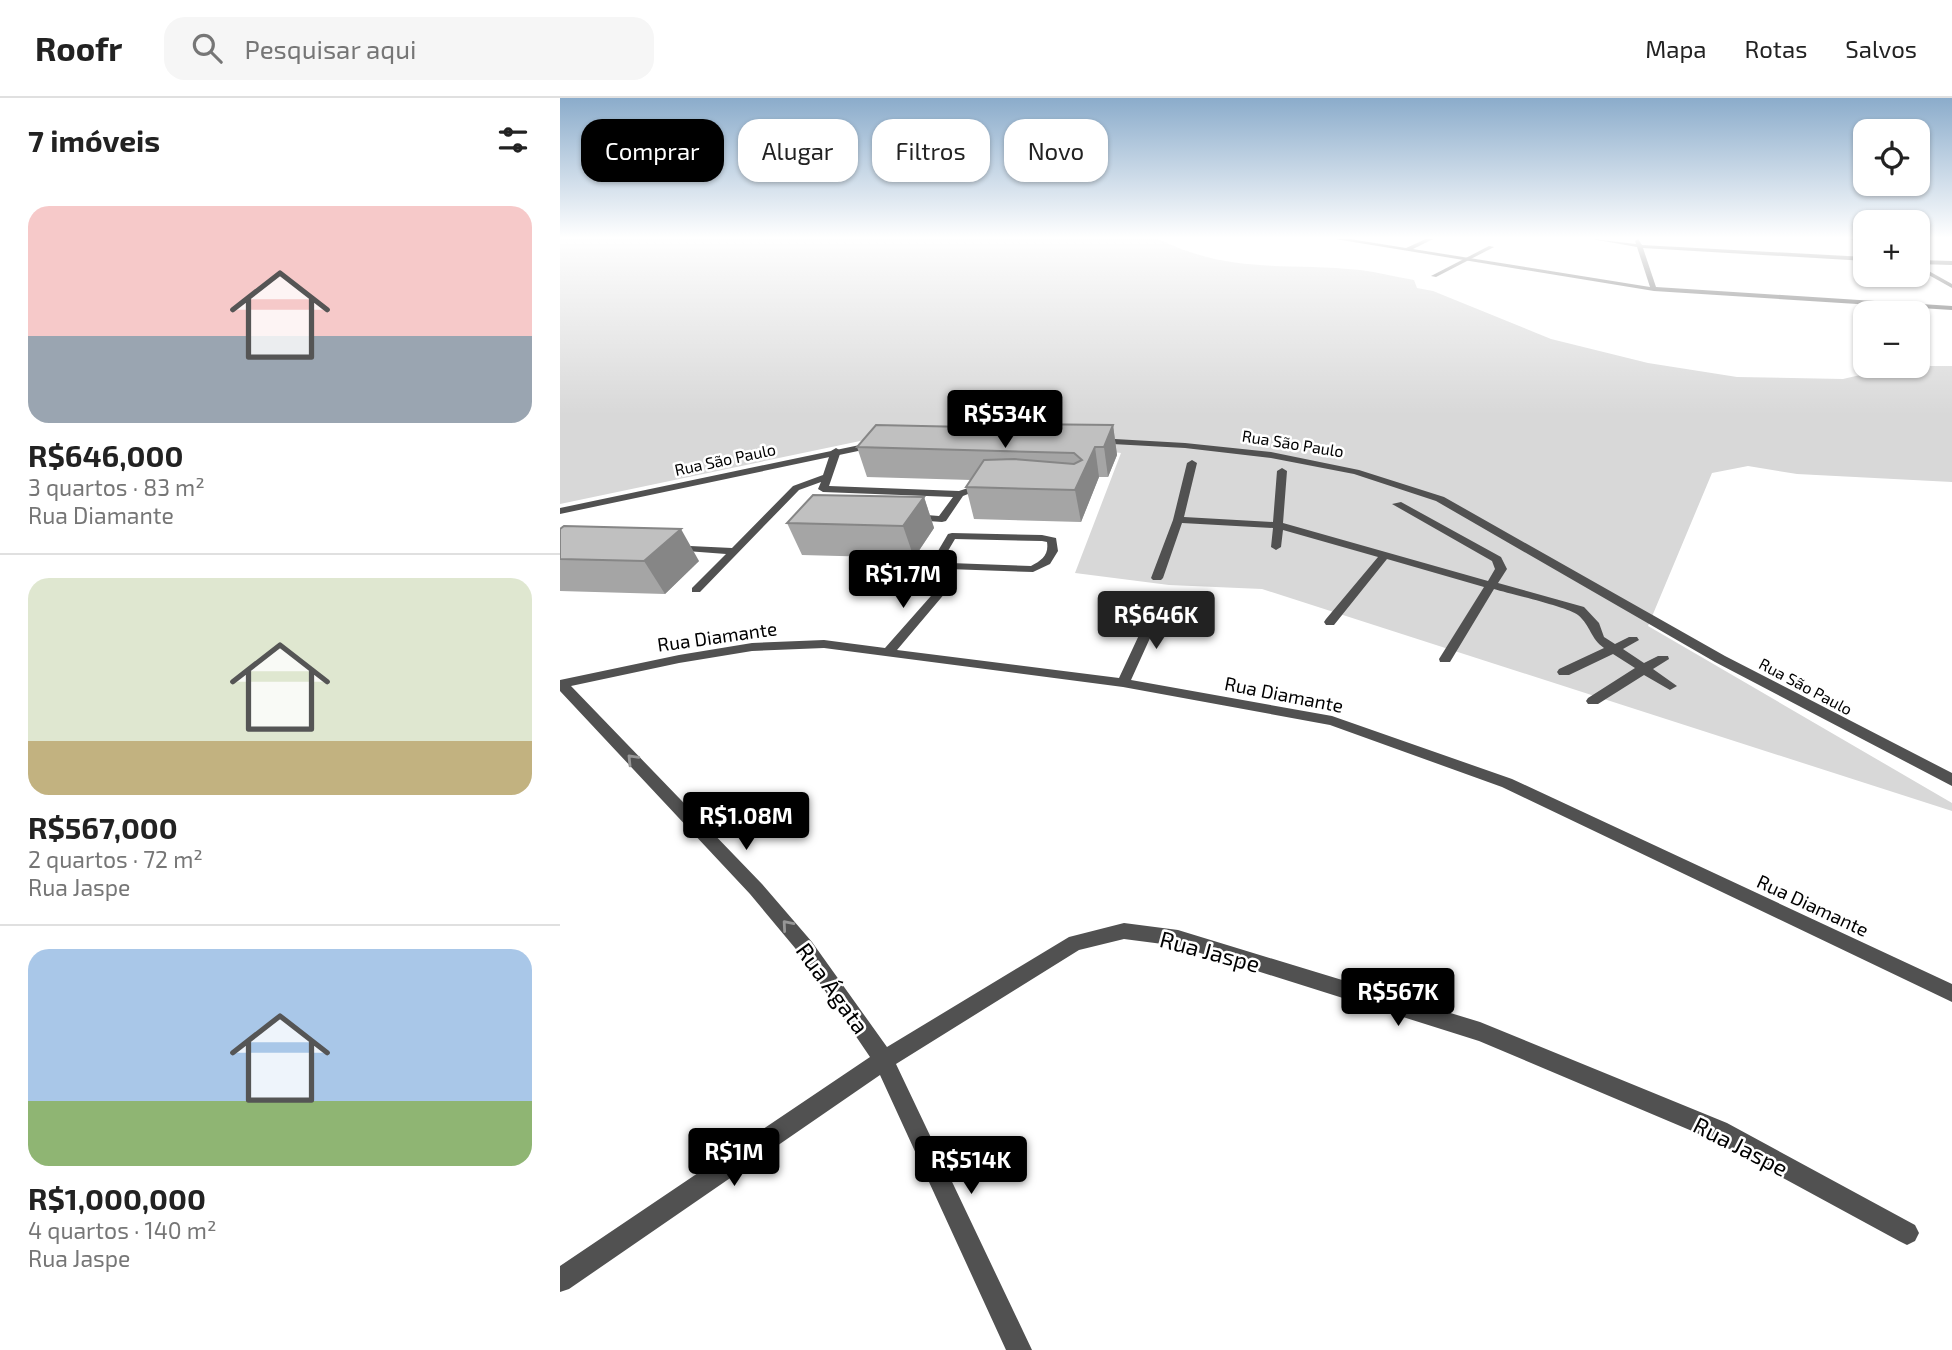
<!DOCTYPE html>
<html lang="pt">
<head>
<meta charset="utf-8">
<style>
	:root { --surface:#fff; --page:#f6f6f6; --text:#222; --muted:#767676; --line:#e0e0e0; --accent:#000 }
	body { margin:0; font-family:"Exo 2",sans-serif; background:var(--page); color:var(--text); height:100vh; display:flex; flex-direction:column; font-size:26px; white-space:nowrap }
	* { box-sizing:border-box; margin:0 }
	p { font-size:23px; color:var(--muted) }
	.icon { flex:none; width:38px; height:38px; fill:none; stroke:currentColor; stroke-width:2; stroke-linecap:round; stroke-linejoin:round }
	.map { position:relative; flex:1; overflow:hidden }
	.side { display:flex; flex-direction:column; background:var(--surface); width:560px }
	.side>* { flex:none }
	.top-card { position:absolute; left:21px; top:21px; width:665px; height:63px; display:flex; gap:14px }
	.tools { position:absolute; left:1293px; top:21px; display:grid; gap:14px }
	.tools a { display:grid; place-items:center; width:77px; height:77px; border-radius:14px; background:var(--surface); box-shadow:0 2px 5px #0004; font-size:35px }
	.price { position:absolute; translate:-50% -60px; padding:0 16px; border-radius:7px; background:var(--accent); color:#fff; font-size:23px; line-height:46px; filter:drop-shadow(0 2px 4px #0008) }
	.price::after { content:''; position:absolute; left:50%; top:42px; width:21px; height:16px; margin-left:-10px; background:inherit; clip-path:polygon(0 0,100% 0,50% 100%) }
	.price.current { background:#222; color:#fff }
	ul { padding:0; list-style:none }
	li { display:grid; align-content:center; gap:14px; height:371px; padding:0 28px }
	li+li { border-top:2px solid var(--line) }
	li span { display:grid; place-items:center; height:217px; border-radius:21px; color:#555 }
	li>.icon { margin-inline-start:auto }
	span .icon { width:126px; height:126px; fill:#fffc; stroke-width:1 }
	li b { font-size:30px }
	h2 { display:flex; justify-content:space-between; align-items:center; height:84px; padding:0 28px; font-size:30px }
	.pill { padding:0 24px; border-radius:21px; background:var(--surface); box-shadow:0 2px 5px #0004; font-size:24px; line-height:63px }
	.pill.current { background:var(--accent); color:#fff }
	header { display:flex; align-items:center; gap:42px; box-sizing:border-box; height:98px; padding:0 35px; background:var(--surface); border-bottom:2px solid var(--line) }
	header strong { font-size:33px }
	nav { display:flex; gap:38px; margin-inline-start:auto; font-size:24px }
	.search { width:490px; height:63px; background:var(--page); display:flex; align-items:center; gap:18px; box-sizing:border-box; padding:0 24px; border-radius:21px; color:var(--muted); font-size:26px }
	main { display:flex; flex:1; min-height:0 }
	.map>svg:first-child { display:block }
	.green { fill:#d8d8d8 }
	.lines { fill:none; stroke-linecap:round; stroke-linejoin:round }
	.service { fill:#515151; fill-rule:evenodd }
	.minor { fill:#515151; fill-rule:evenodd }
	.tertiary { fill:#515151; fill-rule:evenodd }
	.wall { fill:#a5a5a5 }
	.shaded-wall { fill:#868686 }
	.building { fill:#c0c0c0; stroke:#868686; stroke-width:2 }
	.oneway { stroke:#979797 }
	.labels { text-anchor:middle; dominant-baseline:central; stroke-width:5; stroke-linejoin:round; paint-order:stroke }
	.far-street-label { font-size:16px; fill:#000; stroke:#fff }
	.street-label { font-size:19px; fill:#000; stroke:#fff }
	.near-street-label { font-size:23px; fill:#000; stroke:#fff }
</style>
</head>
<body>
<header>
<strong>Roofr</strong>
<div class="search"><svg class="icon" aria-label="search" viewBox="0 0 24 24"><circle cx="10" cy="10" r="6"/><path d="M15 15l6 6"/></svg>Pesquisar aqui</div>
<nav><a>Mapa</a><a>Rotas</a><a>Salvos</a></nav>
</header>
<main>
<section class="side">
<h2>7 imóveis<svg class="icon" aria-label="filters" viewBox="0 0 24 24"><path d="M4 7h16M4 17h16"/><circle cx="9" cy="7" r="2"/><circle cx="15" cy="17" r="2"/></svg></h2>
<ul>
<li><span style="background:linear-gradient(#f6c9c9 60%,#9aa5b1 0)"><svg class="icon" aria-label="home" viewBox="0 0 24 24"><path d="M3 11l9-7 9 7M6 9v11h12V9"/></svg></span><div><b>R$646,000</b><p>3 quartos · 83 m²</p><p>Rua Diamante</p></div></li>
<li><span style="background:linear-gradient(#dfe7d0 75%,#c2b280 0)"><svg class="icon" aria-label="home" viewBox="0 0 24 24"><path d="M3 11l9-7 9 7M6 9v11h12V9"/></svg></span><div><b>R$567,000</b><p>2 quartos · 72 m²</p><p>Rua Jaspe</p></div></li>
<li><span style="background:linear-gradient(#a9c7e8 70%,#8fb573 0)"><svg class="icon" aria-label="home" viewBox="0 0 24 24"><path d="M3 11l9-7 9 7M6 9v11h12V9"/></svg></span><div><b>R$1,000,000</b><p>4 quartos · 140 m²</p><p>Rua Jaspe</p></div></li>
</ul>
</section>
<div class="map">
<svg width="1392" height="1252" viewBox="0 0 1392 1252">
	<rect width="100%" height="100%" fill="#fff"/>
	<path class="green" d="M0,141H598C673,177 723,164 800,172C818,174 836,179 854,182L857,190L873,193L991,241L1088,265L1177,279L1283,281L1339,268H1392V384L1237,376L1188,368L1152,375L1088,528L1392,705V713L702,491L609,487L515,475L561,355L406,336L305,342L0,406Z"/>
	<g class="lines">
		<g class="service">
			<path d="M929,148L934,149L876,179L871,178Z"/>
			<path d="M276,350L281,353L269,388L399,393L423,385L428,388L403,398L386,423L382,424L354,422L349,419L354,416L379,418L393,399L263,394L258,391L261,384L239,392L140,494H132V490L166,456L113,452L108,449L109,447L172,450L233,388L263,377L271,353Z"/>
			<path d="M632,362L637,365L624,419L713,424L717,373L722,370L727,373L723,425L928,483L935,471L932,463L832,406L841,404L941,459L947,471L938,485L1024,509L1039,525L1044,539L1055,546L1069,539H1077L1079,542L1063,551L1084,565L1098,558H1108L1109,561L1093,571L1117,588L1110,592L1084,577L1038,606H1028L1026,603L1028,600L1075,570L1053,556L1009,577H999L997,574L999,571L1044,550C1030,540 1031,528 1018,517C1008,509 950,496 934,491L890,564H880L879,561L924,489L827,461L774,527H766L764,524L766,521L818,459L723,432L721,449L716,452L711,449L713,430L622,425L603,480L601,482H593L591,480L613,422L627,365Z"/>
			<path d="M392,435L482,437L496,440L498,453L490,466L473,474L388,471L376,466L375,458L388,436ZM395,441L482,443L487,444C489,457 482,462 471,468L390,465L386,462L385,458Z"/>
		</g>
		<g class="minor">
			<path d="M775,141H790L846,150L866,141H873L853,151L1090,189L1077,149L1032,141L1076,146L1075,143L1078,141L1082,147L1306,159V163L1083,150L1096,189L1392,208V212L1094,193Z"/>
			<path d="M1291,141L1306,143V146L1291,142Z"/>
			<path d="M1358,162L1392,163V167L1358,166Z"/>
			<path d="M1358,167L1392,186V190L1358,171Z"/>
			<path d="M382,489L386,490V494L337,552L559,580L593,507L599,503L603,504L605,507L571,582L772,618L952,681L1392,886V904L942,689L770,627L563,589L264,550L192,553L119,565L11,588L202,786L252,844L327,949L509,839L564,825L618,832L920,924L1167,1025L1355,1127L1359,1135L1355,1143L1347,1147L1339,1143L1151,1041L919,943L618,848L564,841L519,852L336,966L472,1252H446L320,977L9,1191L0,1194V1168L310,959L240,856L190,796L0,593V582L119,557L192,545L264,542L325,550L378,490Z"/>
		</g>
		<g class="tertiary">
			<path d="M537,340L625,345L711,354L799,372L884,399L1165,558L1392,675V688L1155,564L876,403L794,376L711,360L625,350L534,345V341Z"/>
			<path d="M314,344L318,347L317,349L0,416V410Z"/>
		</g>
	</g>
	<g class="wall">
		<path d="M553,327L557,357L548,379H539L521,424L414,421L406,389L411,382L307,379L297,349L454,330Z"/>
		<path d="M364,399L374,430L354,460L242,457L227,425Z"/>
		<path d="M0,431L139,463L105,496L0,493Z"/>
	</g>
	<g class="shaded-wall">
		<path d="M553,327L557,357L548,379L544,349Z"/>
		<path d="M535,349L539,379L521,424L515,392Z"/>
		<path d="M364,399L374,430L354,460L343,428Z"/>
		<path d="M121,431L139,463L105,496L84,463Z"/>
	</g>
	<g class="building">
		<path d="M456,326L553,327L544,349H535L515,392L406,389L424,362L454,361L514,366L522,362L514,355L297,349L316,327L454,330Z"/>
		<path d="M253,397L364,399L343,428L227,425Z"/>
		<path d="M4,428L121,431L84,463L0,461V431Z"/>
	</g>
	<defs><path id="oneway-chevron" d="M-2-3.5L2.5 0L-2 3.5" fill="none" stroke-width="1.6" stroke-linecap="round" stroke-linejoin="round" transform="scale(1.75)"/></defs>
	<g class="oneway">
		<use href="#oneway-chevron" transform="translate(72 661) rotate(-134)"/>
		<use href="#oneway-chevron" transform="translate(227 827) rotate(-131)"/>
	</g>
	<linearGradient id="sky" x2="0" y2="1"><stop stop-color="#8baccb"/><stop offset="0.44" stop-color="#fff"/><stop offset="1" stop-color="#fff" stop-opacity="0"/></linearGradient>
	<rect width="1392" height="317" fill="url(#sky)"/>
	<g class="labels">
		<g class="far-street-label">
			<text transform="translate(733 345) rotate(9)">Rua São Paulo</text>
			<text transform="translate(165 361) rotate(-12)">Rua São Paulo</text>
			<text transform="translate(1246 588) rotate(28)">Rua São Paulo</text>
		</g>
		<g class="street-label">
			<text transform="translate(157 538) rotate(-8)">Rua Diamante</text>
			<text transform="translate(724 596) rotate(11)">Rua Diamante</text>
			<text transform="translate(1253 807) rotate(25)">Rua Diamante</text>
		</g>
		<g class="near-street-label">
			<text transform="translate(650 853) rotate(15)">Rua Jaspe</text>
			<text transform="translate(273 890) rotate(54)">Rua Ágata</text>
			<text transform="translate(1181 1048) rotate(27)">Rua Jaspe</text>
		</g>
	</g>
</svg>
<div class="tools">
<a><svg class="icon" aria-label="locate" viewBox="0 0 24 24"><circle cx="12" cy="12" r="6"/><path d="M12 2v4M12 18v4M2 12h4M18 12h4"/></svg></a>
<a>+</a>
<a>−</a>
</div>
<b class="price" style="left:445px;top:352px">R$534K</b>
<b class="price" style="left:343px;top:512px">R$1.7M</b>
<b class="price current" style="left:596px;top:553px">R$646K</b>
<b class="price" style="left:186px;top:754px">R$1.08M</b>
<b class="price" style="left:838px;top:930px">R$567K</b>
<b class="price" style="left:174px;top:1090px">R$1M</b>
<b class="price" style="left:411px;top:1098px">R$514K</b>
<div class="top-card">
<a class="pill current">Comprar</a>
<a class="pill">Alugar</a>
<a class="pill">Filtros</a>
<a class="pill">Novo</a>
</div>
</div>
</main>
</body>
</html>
